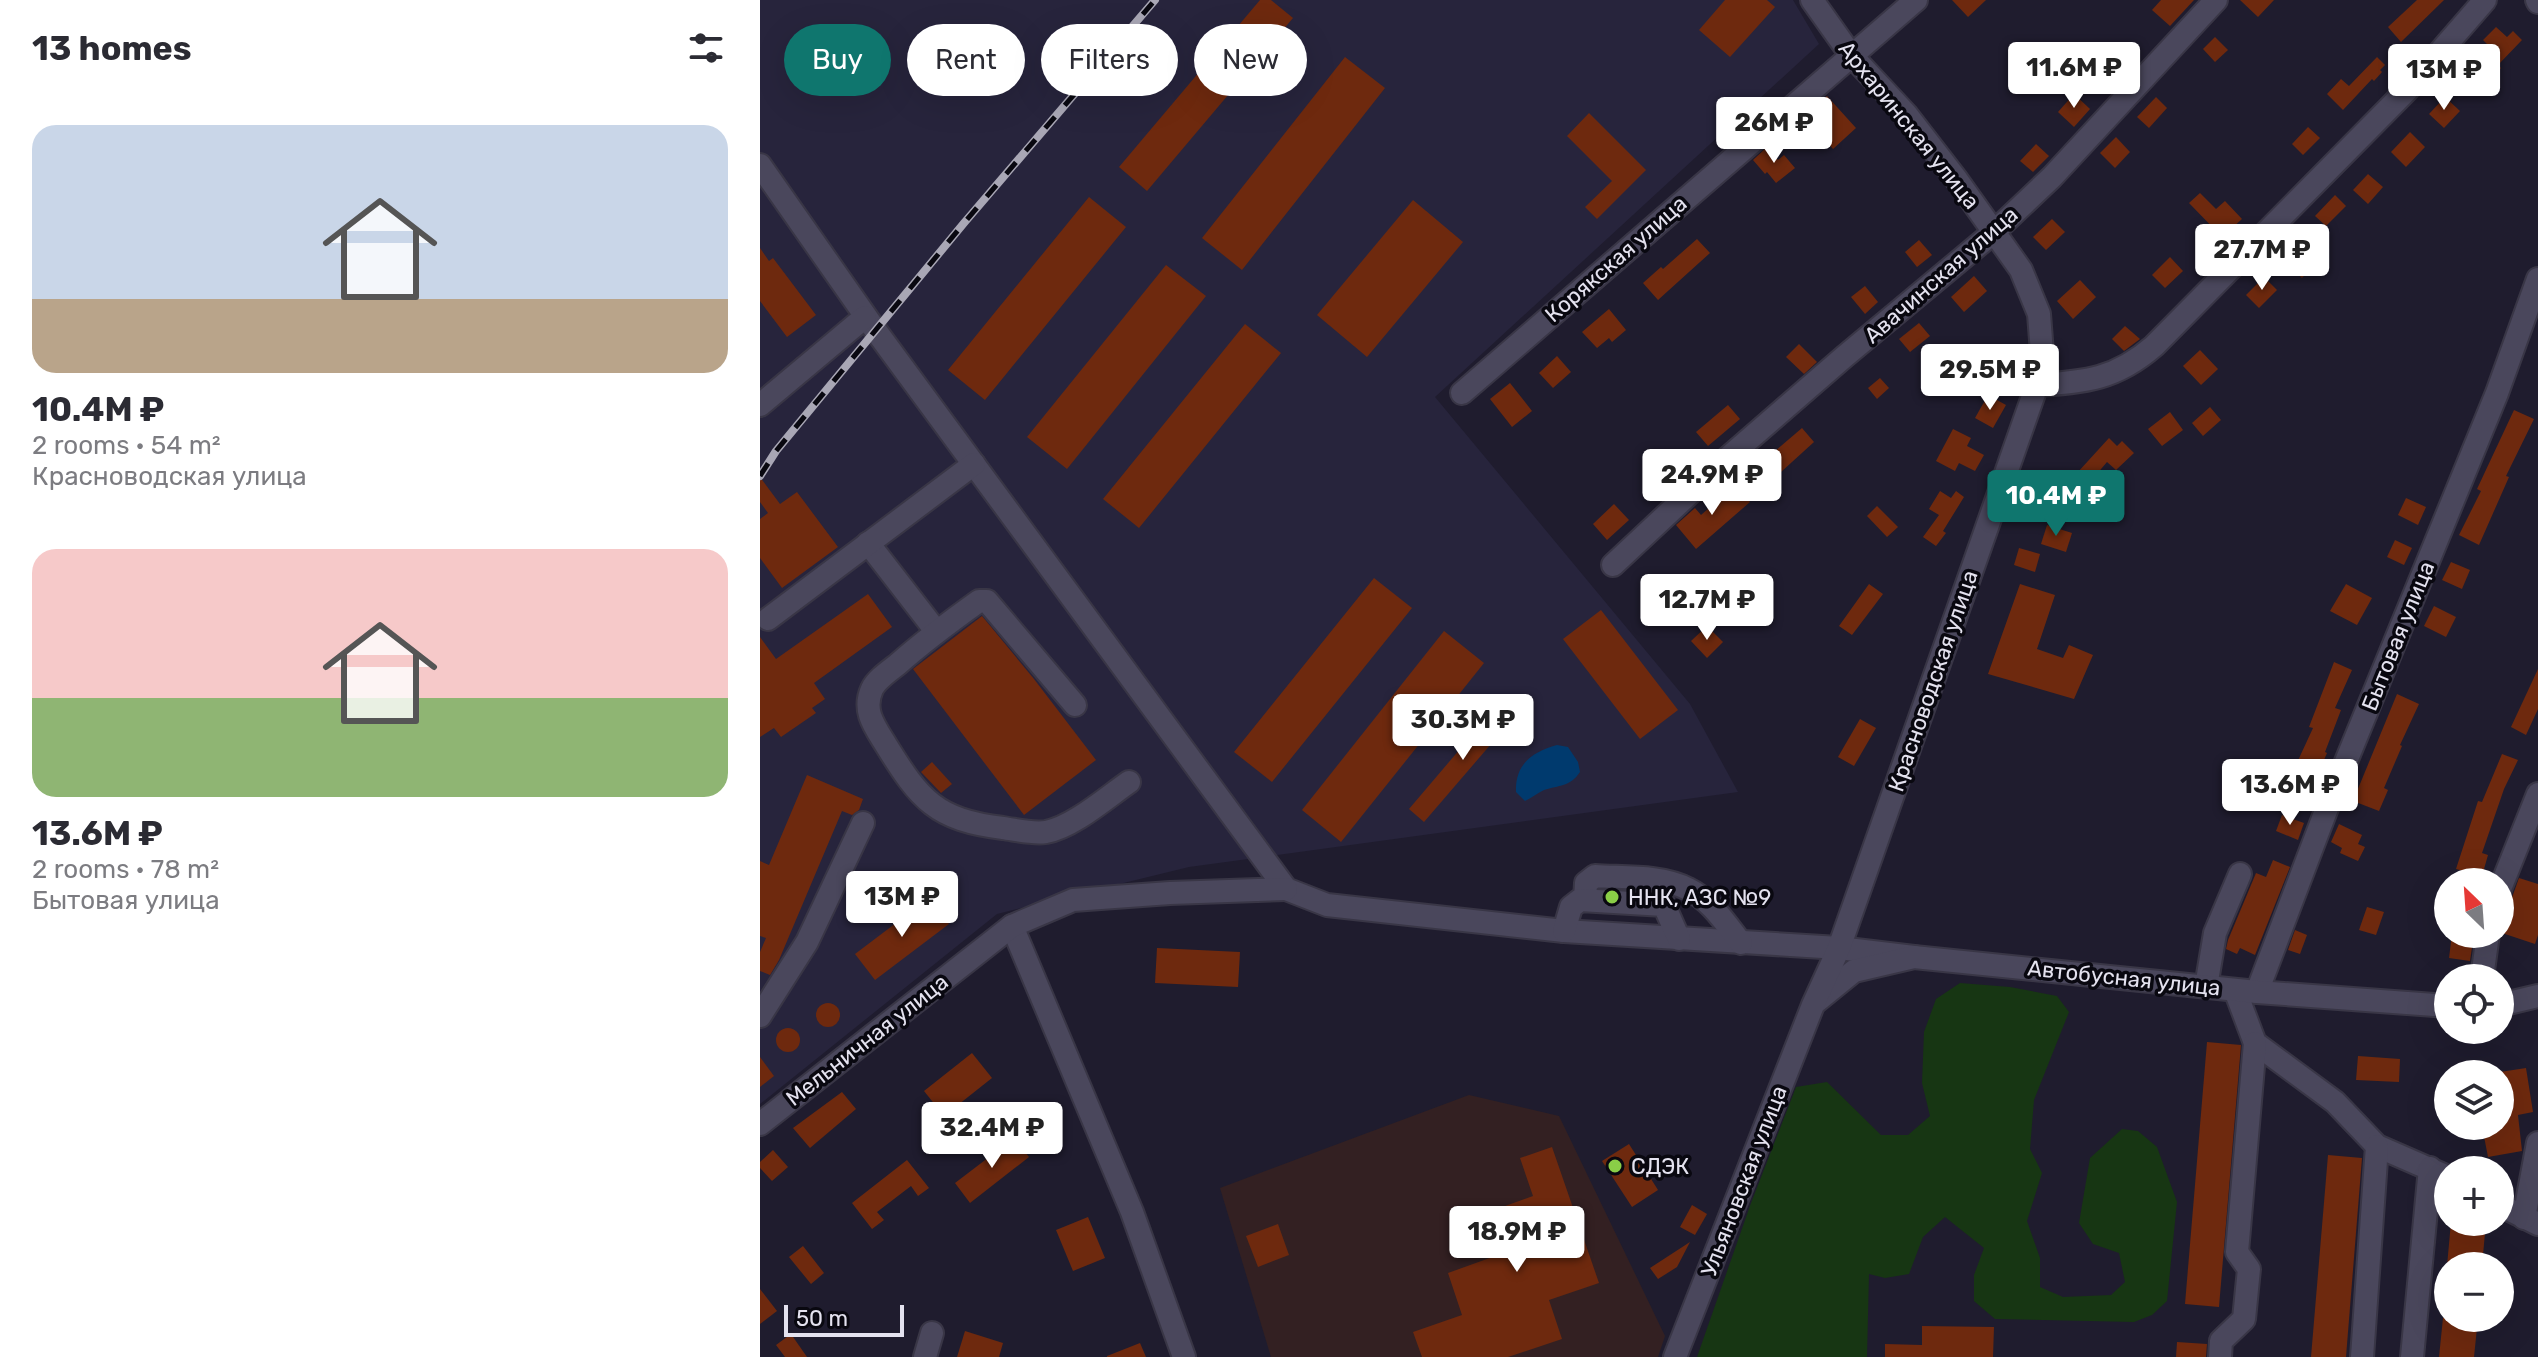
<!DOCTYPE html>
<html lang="en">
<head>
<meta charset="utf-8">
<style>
	:root { --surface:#fff; --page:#f2f2f3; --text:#2b2b33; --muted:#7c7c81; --accent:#0f766e }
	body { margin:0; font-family:Rubik,sans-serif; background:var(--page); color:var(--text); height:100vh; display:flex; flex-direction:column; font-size:30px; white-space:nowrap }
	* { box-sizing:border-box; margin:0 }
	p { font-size:26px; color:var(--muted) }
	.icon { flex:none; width:44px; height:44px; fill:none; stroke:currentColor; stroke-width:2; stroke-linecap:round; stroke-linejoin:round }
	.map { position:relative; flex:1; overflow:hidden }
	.drawer { display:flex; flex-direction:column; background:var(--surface); width:760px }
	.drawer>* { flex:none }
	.top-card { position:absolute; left:24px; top:24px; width:760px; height:72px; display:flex; gap:16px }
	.needle { width:52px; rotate:335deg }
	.tools { position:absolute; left:1674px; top:868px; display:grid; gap:16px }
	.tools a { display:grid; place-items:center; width:80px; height:80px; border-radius:50%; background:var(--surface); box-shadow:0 8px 32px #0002; font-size:40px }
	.scale { position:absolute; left:24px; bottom:20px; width:120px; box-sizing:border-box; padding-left:8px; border:4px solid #e4e2ef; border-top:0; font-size:22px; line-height:28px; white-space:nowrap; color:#e4e2ef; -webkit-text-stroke:6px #090810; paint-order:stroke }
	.price { position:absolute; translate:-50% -68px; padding:0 18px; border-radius:8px; background:#fff; color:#222; font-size:26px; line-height:52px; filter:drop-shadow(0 2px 4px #0008) }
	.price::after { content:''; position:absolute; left:50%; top:48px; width:24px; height:18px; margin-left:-12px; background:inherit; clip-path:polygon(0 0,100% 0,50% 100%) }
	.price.current { background:var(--accent); color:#fff }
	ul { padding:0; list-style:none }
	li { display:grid; align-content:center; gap:16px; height:424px; padding:0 32px }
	li span { display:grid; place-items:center; height:248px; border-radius:24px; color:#555 }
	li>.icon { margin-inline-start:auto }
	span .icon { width:144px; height:144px; fill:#fffc; stroke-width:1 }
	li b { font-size:34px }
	h2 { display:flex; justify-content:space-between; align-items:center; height:96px; padding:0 32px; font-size:34px }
	.chip { padding:0 28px; border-radius:36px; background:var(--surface); box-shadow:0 8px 32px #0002; font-size:28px; line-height:72px }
	.chip.current { background:var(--accent); color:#fff }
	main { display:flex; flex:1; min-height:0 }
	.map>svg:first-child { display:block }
	.commercial { fill:#332022 }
	.built { fill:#27243c }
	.green { fill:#173613 }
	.water { fill:#003a6e }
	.building { fill:#6e290e }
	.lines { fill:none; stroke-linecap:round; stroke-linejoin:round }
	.minor-casing { stroke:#393646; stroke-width:26 }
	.minor { stroke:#4a475c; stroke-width:22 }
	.rail-casing { stroke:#a9a7b5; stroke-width:8 }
	.rail { stroke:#090810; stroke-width:5; stroke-dasharray:15; stroke-linecap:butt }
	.poi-dot { fill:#8ace47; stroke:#090810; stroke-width:3 }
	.labels { text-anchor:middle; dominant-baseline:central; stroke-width:7; stroke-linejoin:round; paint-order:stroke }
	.street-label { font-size:22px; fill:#e4e2ef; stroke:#090810 }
	.poi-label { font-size:22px; fill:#e4e2ef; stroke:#090810; text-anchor:start }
</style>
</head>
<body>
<main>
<section class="drawer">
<h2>13 homes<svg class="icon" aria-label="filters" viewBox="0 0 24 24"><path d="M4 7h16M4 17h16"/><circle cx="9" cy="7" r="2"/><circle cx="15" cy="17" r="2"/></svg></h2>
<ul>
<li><span style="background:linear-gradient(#c9d6e8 70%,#b9a48a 0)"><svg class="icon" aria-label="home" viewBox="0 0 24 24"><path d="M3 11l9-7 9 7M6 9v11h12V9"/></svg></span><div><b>10.4M ₽</b><p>2 rooms · 54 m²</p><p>Красноводская улица</p></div></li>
<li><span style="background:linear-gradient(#f6c9c9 60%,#8fb573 0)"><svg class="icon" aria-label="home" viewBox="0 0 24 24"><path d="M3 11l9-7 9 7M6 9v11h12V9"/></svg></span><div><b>13.6M ₽</b><p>2 rooms · 78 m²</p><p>Бытовая улица</p></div></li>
</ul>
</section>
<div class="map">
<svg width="1778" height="1357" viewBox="0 0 1778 1357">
	<rect width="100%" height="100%" fill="#1f1c2e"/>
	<path class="commercial" d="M709,1095L799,1116L905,1336L898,1357H511L460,1188Z"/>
	<path class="built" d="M0,0H1033L1059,44L675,397L930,704L978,792L429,867L237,914L0,1104Z"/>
	<path class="green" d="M1200,983L1250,987L1297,996L1309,1012L1274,1100L1270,1149L1282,1173L1267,1221L1280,1258V1287L1303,1297L1351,1295L1365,1282L1359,1253L1333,1244L1319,1223L1330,1158L1362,1129L1378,1131L1397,1147L1417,1202L1407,1301L1392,1315L1374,1322L1235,1319L1214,1301V1275L1224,1248L1185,1217L1163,1237L1149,1274L1125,1278L1109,1274L1107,1357H937L991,1203L1036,1087L1067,1082L1121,1135H1148L1170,1116L1162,1083L1164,1032L1176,999Z"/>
	<path class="water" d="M797,745L808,747L818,762L820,772C810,787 799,785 784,790C778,793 771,798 765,801L756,792C755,764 772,752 797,745Z"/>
	<g class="building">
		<path d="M500,0H511L533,18L387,191L359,167Z"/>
		<path d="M965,0H1007L1015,7L970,57L939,30Z"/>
		<path d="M1192,0H1226L1208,17Z"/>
		<path d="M1401,0H1434L1410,26L1392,10Z"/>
		<path d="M1480,0H1514L1498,17Z"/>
		<path d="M1657,0H1684L1641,42L1628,27Z"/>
		<path d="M1736,27L1747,37L1753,31L1762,40L1738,65L1741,68L1724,86L1711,73L1733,50L1723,40Z"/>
		<path d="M1455,37L1468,50L1455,62L1443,49Z"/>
		<path d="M1359,53L1374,67L1356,87L1340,72Z"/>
		<path d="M585,57L625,88L482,270L442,238Z"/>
		<path d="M1617,57L1625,65L1620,70L1622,72L1614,81L1612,79L1583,110L1567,94L1581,79L1589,86Z"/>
		<path d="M1314,94L1330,109L1314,127L1298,112Z"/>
		<path d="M1067,96L1096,128L1073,149L1058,132L1065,126L1051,109Z"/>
		<path d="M1396,97L1407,108L1389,128L1377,117Z"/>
		<path d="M1685,97L1700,111L1684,128L1669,114Z"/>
		<path d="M829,113L886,170L837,219L825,207L852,181L807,136Z"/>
		<path d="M1548,127L1560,138L1543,155L1532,144Z"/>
		<path d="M1650,132L1665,147L1646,167L1631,152Z"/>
		<path d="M1356,137L1370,152L1355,168L1340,153Z"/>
		<path d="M1276,144L1289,156L1273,172L1260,161Z"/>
		<path d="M1007,147L1018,160L1024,155L1035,168L1016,183L1007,172L1005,174L993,160Z"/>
		<path d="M1608,174L1623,187L1608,204L1593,190Z"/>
		<path d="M1440,193L1456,209L1465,201L1482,219L1462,237L1429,203Z"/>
		<path d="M1575,195L1586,206L1566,226L1555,216Z"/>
		<path d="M329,197L366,227L225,400L188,370Z"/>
		<path d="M653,200L703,242L607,357L557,315Z"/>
		<path d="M1292,219L1305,232L1286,250L1273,237Z"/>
		<path d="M1540,236L1562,257L1542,278L1520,258Z"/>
		<path d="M937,239L950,253L898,300L883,283L901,267L903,269Z"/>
		<path d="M1159,240L1172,255L1157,267L1145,252Z"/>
		<path d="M0,248L9,261L13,258L56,315L27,337L0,301Z"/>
		<path d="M1410,257L1423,271L1405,288L1392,275Z"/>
		<path d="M406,265L446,296L307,469L267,437Z"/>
		<path d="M1214,276L1227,291L1204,312L1191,297Z"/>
		<path d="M1504,277L1517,290L1499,308L1486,295Z"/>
		<path d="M1320,280L1336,297L1313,319L1297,301Z"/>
		<path d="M1105,286L1118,302L1105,314L1091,297Z"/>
		<path d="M849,309L866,330L852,342L849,338L837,348L822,332Z"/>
		<path d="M1159,323L1170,336L1150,352L1139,339Z"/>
		<path d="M485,324L521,353L379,528L343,499Z"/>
		<path d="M1365,326L1380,339L1364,351L1352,339Z"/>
		<path d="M1039,344L1057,362L1044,374L1026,357Z"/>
		<path d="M1440,350L1458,369L1441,385L1423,366Z"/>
		<path d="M797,356L811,372L793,388L779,373Z"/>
		<path d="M1120,378L1129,388L1117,399L1108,388Z"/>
		<path d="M750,383L772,411L752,427L730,399Z"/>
		<path d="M1228,395L1246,405L1233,428L1215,418Z"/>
		<path d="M968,405L980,419L948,446L936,432Z"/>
		<path d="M1450,407L1461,420L1443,436L1432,423Z"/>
		<path d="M1754,410L1774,419L1746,476L1749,477L1719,545L1699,535L1721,491L1717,489Z"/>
		<path d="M1410,412L1423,430L1402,446L1388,429Z"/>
		<path d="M1042,428L1054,442L1008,484L994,469Z"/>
		<path d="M1193,429L1211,438L1207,446L1224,455L1215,471L1199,463L1195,471L1176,461Z"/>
		<path d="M1349,438L1357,446L1362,441L1374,453L1356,470L1347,462L1319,495L1307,484Z"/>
		<path d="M0,477L20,504L37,492L78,547L22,588L0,558V519L8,513L0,502Z"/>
		<path d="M975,485L990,502L936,549L916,525L935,508L941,515Z"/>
		<path d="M1180,491L1191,498L1196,491L1204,497L1183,531L1186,533L1176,546L1163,537L1179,515L1169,509Z"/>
		<path d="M1646,498L1666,507L1658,525L1638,515Z"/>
		<path d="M854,504L869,520L847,540L833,524Z"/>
		<path d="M1117,506L1138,527L1127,537L1107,516Z"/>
		<path d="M1287,525L1312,533L1306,552L1281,544Z"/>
		<path d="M1635,540L1652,548L1644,565L1627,557Z"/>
		<path d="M1259,548L1280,554L1275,572L1254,565Z"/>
		<path d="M1691,562L1710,570L1702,589L1682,580Z"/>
		<path d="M614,578L652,608L512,782L474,752Z"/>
		<path d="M1109,584L1123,594L1092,635L1079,626Z"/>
		<path d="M1260,584L1295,595L1277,649L1303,658L1309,645L1333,655L1314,699L1228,674Z"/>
		<path d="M1586,584L1612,598L1597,625L1570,611Z"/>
		<path d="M108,594L132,627L54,683L65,699L52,708L56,713L21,737L14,728L0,737V637L16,659Z"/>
		<path d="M1674,606L1696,617L1686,637L1664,626Z"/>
		<path d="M841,610L918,710L880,739L803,639Z"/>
		<path d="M222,616L274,679L336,760L264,815L153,669Z"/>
		<path d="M947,626L963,642L947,658L931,641Z"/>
		<path d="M684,631L724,663L581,842L542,810Z"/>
		<path d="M1574,662L1592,670L1575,708L1581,710L1565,752L1567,753L1557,776L1535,767L1553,728L1549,727Z"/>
		<path d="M1778,669V709L1766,735L1751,727Z"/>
		<path d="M1637,694L1659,704L1640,745L1642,746L1624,788L1628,790L1619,811L1593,801Z"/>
		<path d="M740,702L756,715L664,822L649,809Z"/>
		<path d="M1100,719L1116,728L1094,766L1078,757Z"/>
		<path d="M1742,754L1758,760L1744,789L1722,853L1728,855L1722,876L1696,869L1718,801L1722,802Z"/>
		<path d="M172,762L192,784L181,793L161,772Z"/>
		<path d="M47,775L103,799L99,810L92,815L82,811L19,960L10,975L0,971V952L6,938L0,936V861L9,865Z"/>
		<path d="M1522,815L1544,823L1538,840L1516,831Z"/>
		<path d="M1579,824L1602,835L1598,844L1605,847L1598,861L1580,853L1582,848L1571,842Z"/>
		<path d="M1513,860L1530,867L1495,955L1480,948L1477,954L1466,949L1468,940L1496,873L1506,877Z"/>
		<path d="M1759,878L1778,884V935L1775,944L1742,933L1741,928Z"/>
		<path d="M169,898L189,924L115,980L95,954Z"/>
		<path d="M1607,907L1624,912L1616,935L1599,930Z"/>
		<path d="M1535,930L1547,935L1540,954L1528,950Z"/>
		<path d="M1692,934H1714L1710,961L1689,958Z"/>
		<path d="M397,948L480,952L478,987L395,983Z"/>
		<circle cx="68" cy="1015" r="12"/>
		<circle cx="28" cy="1040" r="12"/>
		<path d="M1447,1042L1481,1045L1459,1307L1425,1304Z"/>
		<path d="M212,1053L232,1078L184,1116L164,1091Z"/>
		<path d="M1598,1056L1640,1059L1639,1082L1596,1080Z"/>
		<path d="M0,1057L14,1076L0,1087Z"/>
		<path d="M1766,1068L1773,1112L1758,1115L1762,1151L1728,1157L1722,1126H1740V1072Z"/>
		<path d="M82,1092L96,1109L50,1148L33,1128Z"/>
		<path d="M254,1138L269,1157L210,1203L195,1183Z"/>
		<path d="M869,1144L898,1190L872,1207L842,1161Z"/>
		<path d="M792,1147L839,1283L789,1300L802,1339L748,1357H662L653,1332L702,1315L688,1273L738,1255L723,1214L773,1196L760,1158Z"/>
		<path d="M13,1150L28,1167L12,1181L0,1168V1162Z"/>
		<path d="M1568,1155L1602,1158L1586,1357H1551Z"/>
		<path d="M147,1160L169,1188L158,1196L151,1186L117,1212L124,1220L112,1229L92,1203Z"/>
		<path d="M932,1205L947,1214L935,1235L920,1227Z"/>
		<path d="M328,1217L345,1258L313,1271L296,1230Z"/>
		<path d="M1691,1222H1726L1722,1266H1687Z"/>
		<path d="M518,1224L529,1255L498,1267L486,1236Z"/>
		<path d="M930,1242L917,1267L898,1279L890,1268Z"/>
		<path d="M43,1246L64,1273L51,1284L29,1257Z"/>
		<path d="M0,1289L17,1311L0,1324Z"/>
		<path d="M1683,1318H1718L1714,1357H1679Z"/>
		<path d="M1162,1326L1234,1327L1233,1357H1125V1344L1162,1345Z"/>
		<path d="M205,1331L243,1343L239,1357H197Z"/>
		<path d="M31,1334L47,1357H25L16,1345Z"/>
		<path d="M1417,1342L1447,1344L1446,1357H1416Z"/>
		<path d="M380,1343L386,1357H347V1356Z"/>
	</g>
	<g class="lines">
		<g class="minor-casing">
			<g id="minor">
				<path d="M1052,0L1091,55L1146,114L1197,180L1261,270L1279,314L1282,353L1277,385"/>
				<path d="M1777,0L1778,2"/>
				<path d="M0,165L116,331L526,889L567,905L804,931L1079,948L1154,957"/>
				<path d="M702,393L1156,0"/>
				<path d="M0,405L105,317"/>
				<path d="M108,543L176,631"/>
				<path d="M853,565L963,462L1084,357L1234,232L1292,177L1456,0"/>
				<path d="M8,619L214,464"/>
				<path d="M315,705L227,601H219C191,621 164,641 138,664C129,671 116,680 112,689C102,711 115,727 126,745C160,800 176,820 243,828C257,830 272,834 286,832C313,827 346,798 369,782"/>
				<path d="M1740,889L1778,794"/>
				<path d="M825,900L826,883L835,876C864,878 901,875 928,889C951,900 966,924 981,943"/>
				<path d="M252,926L372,1212L424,1357"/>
				<path d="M804,931L811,907L820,900L904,905L919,939"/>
				<path d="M1722,978L1728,934"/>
				<path d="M1446,987L1455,933L1480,874"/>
				<path d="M1475,990L1495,1043L1575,1102L1617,1146L1688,1177"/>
				<path d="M1497,992L1567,808L1737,393L1778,279"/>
				<path d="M1057,1001L1094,971L1154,957L1497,992L1688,1006"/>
				<path d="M1740,1005L1778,996"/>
				<path d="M0,1016L47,942L103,823"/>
				<path d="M0,1124L252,926L313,900L410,893L526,889"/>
				<path d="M1740,1205L1778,1224"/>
				<path d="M1764,1218L1778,1143"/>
				<path d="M165,1357L172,1333"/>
				<path d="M915,1357L1053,1005L1079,948L1277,385C1326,382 1356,379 1394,346L1647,90L1725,0"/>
				<path d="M1460,1357L1461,1341L1484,1319L1489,1269L1477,1252L1495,1043"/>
				<path d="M1602,1357L1617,1146"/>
				<path d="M1652,1357L1670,1168"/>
			</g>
		</g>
		<use href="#minor" class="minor"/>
		<g class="rail-casing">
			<path id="rail" d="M0,476L16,451L204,223L395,0"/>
		</g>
		<use href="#rail" class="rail"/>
	</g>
	<g class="poi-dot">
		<circle cx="852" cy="897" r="8"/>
		<circle cx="855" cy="1166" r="8"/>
	</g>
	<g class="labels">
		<g class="street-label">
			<text transform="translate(1149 125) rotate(51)">Архаринская улица</text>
			<text transform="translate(856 259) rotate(-41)">Корякская улица</text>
			<text transform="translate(1181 275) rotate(-41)">Авачинская улица</text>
			<text transform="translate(1638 636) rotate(-68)">Бытовая улица</text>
			<text transform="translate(1173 681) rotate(-71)">Красноводская улица</text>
			<text transform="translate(1364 978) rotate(6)">Автобусная улица</text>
			<text transform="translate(107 1040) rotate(-38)">Мельничная улица</text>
			<text transform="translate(984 1181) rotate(-69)">Ульяновская улица</text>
		</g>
		<g class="poi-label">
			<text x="868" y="897">ННК, АЗС №9</text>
			<text x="871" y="1166">СДЭК</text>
		</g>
	</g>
</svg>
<div class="tools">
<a><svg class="needle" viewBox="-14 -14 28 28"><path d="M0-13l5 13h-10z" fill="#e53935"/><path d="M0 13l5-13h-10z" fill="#7c7c81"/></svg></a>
<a><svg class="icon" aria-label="locate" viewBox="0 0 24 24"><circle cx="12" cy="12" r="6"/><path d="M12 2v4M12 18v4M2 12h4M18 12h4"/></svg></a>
<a><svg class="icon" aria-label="layers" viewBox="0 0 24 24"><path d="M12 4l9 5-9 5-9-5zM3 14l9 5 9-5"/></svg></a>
<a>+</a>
<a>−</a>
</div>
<div class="scale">50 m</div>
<b class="price" style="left:1314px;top:110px">11.6M ₽</b>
<b class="price" style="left:1684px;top:112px">13M ₽</b>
<b class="price" style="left:1014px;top:165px">26M ₽</b>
<b class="price" style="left:1502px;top:292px">27.7M ₽</b>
<b class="price" style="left:1230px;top:412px">29.5M ₽</b>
<b class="price" style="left:952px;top:517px">24.9M ₽</b>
<b class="price current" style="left:1296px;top:538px">10.4M ₽</b>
<b class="price" style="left:947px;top:642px">12.7M ₽</b>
<b class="price" style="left:703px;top:762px">30.3M ₽</b>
<b class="price" style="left:1530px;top:827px">13.6M ₽</b>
<b class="price" style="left:142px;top:939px">13M ₽</b>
<b class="price" style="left:232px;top:1170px">32.4M ₽</b>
<b class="price" style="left:757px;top:1274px">18.9M ₽</b>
<div class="top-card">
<a class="chip current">Buy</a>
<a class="chip">Rent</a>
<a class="chip">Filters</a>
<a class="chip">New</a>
</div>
</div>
</main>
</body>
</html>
